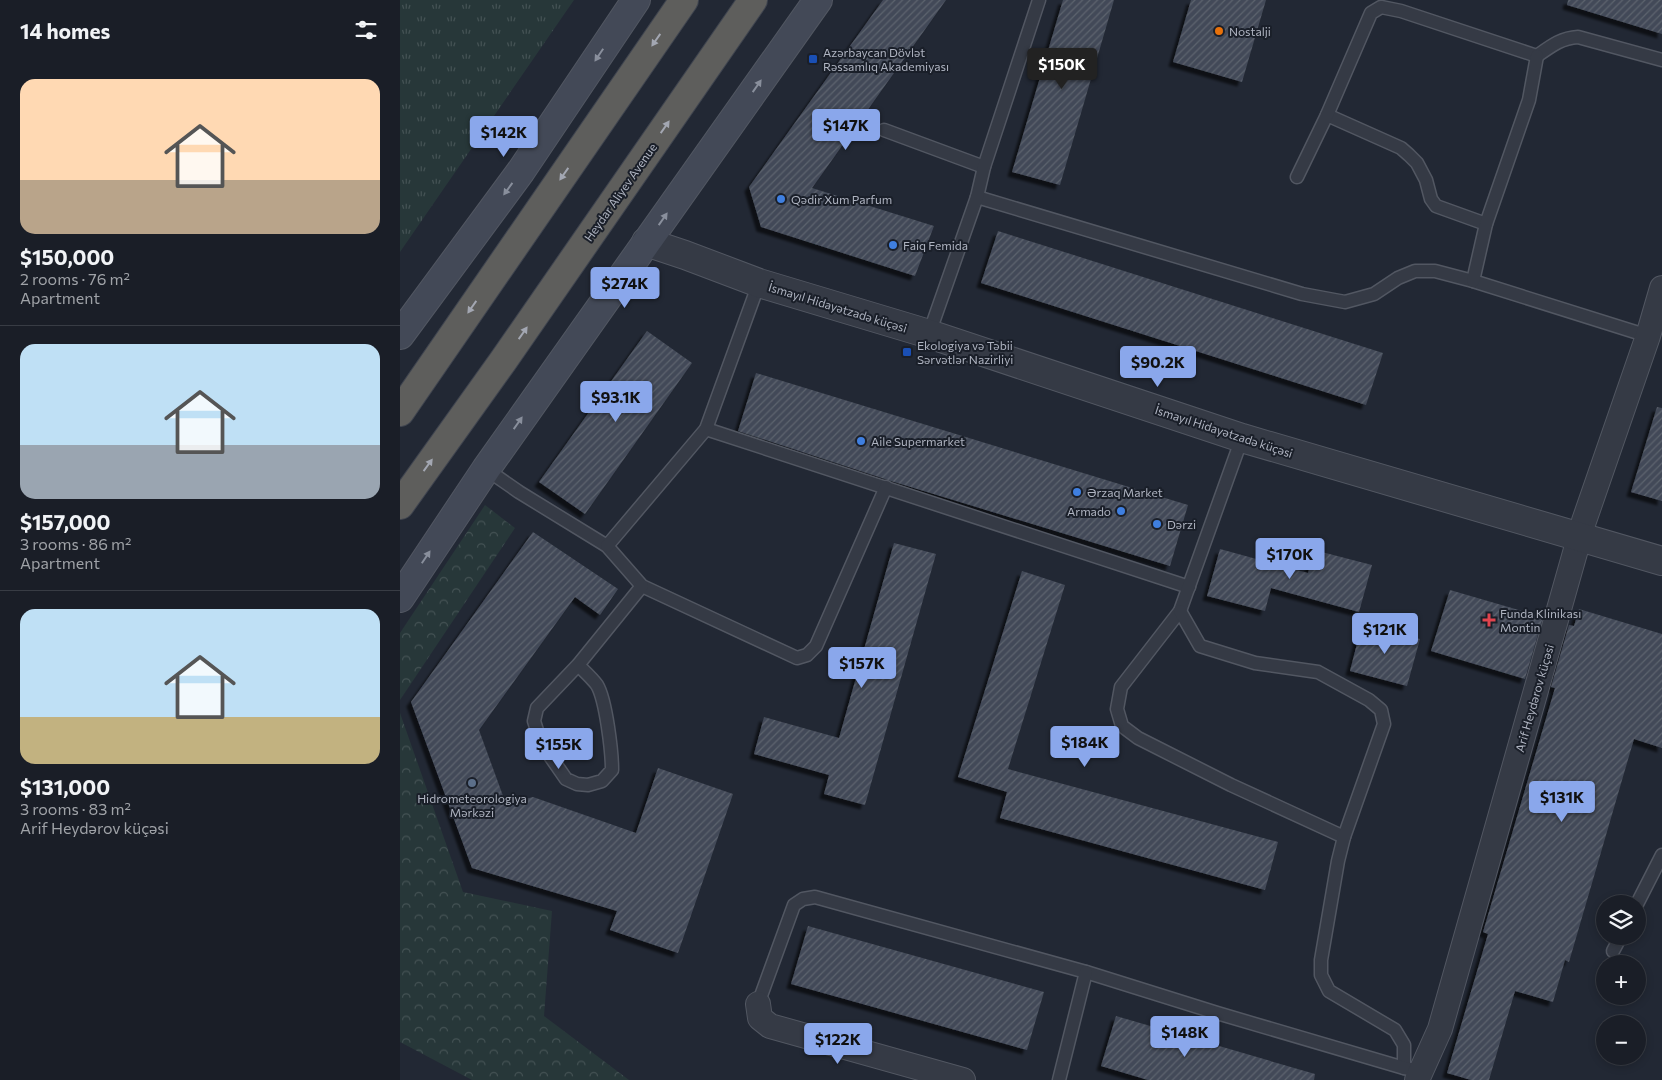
<!DOCTYPE html>
<html lang="en">
<head>
<meta charset="utf-8">
<style>
	:root { --surface:#1a1e27; --page:#272b33; --text:#f1f3f6; --muted:#9fa2a7; --line:#383c44; --accent:#8aa7eb }
	body { margin:0; font-family:Commissioner,sans-serif; background:var(--page); color:var(--text); height:100vh; display:flex; flex-direction:column; font-size:19px; white-space:nowrap }
	* { box-sizing:border-box; margin:0 }
	p { font-size:16px; color:var(--muted) }
	.icon { flex:none; width:28px; height:28px; fill:none; stroke:currentColor; stroke-width:2; stroke-linecap:round; stroke-linejoin:round }
	.map { position:relative; flex:1; overflow:hidden }
	.drawer { display:flex; flex-direction:column; background:var(--surface); width:400px }
	.drawer>* { flex:none }
	.buttons { position:absolute; left:1196px; top:895px; display:grid; gap:10px }
	.buttons a { display:grid; place-items:center; width:50px; height:50px; border-radius:50%; background:var(--surface); box-shadow:0 2px 8px #0003,0 0 0 1px var(--line); font-size:25px }
	.price { position:absolute; translate:-50% -42px; padding:0 11px; border-radius:5px; background:var(--accent); color:#111; font-size:16px; line-height:32px; filter:drop-shadow(0 1px 2px #0008) }
	.price::after { content:''; position:absolute; left:50%; top:30px; width:15px; height:11px; margin-left:-8px; background:inherit; clip-path:polygon(0 0,100% 0,50% 100%) }
	.price.on { background:#222; color:#fff }
	ul { padding:0; list-style:none }
	li { display:grid; align-content:center; gap:10px; height:265px; padding:0 20px }
	li+li { border-top:1px solid var(--line) }
	li span { display:grid; place-items:center; height:155px; border-radius:15px; color:#555 }
	li>.icon { margin-inline-start:auto }
	span .icon { width:90px; height:90px; fill:#fffc; stroke-width:1 }
	li b { font-size:21px }
	h2 { display:flex; justify-content:space-between; align-items:center; height:60px; padding:0 20px; font-size:21px }
	main { display:flex; flex:1; min-height:0 }
	.map>svg:first-child { display:block }
	.grass { fill:url(#grass-tufts) }
	.forest { fill:url(#forest-crowns) }
	.building { fill:url(#building-hatch); filter:url(#shadow) }
	.lines { fill:none; stroke-linecap:round; stroke-linejoin:round }
	.service-casing { stroke:#525762; stroke-width:15 }
	.minor-casing { stroke:#525762; stroke-width:26 }
	.tertiary-casing { stroke:#525762; stroke-width:30 }
	.secondary-casing { stroke:#525762; stroke-width:30 }
	.trunk-casing { stroke:#3f444f; stroke-width:30 }
	.service { stroke:#353a45; stroke-width:12 }
	.minor { stroke:#353a45; stroke-width:24 }
	.tertiary { stroke:#353a45; stroke-width:28 }
	.secondary { stroke:#434957; stroke-width:28 }
	.trunk { stroke:#5e5e5c; stroke-width:28 }
	.oneway { fill:#a3a7b2 }
	.oneway2 { fill:#898f9c }
	.food-dot { fill:#e8710a; stroke:#1a1f29; stroke-width:2 }
	.transit-dot { fill:#1a4fb4; stroke:#1a1f29; stroke-width:2 }
	.shop-dot { fill:#3f7fe0; stroke:#1a1f29; stroke-width:2 }
	.health-dot { fill:#e0444e; stroke:#1a1f29; stroke-width:2 }
	.service-dot { fill:#5c6f8a; stroke:#1a1f29; stroke-width:2 }
	.labels { text-anchor:middle; dominant-baseline:central; stroke-width:4; stroke-linejoin:round; paint-order:stroke }
	.poi-label { font-size:12px; fill:#afb4c1; stroke:#1a1f29; text-anchor:start }
	.street-label { font-size:12px; fill:#afb4c1; stroke:#1a1f29 }
</style>
</head>
<body>
<main>
<section class="drawer">
<h2>14 homes<svg class="icon" aria-label="filters" viewBox="0 0 24 24"><path d="M4 7h16M4 17h16"/><circle cx="9" cy="7" r="2"/><circle cx="15" cy="17" r="2"/></svg></h2>
<ul>
<li><span style="background:linear-gradient(#ffd9b3 65%,#b9a48a 0)"><svg class="icon" aria-label="home" viewBox="0 0 24 24"><path d="M3 11l9-7 9 7M6 9v11h12V9"/></svg></span><div><b>$150,000</b><p>2 rooms · 76 m²</p><p>Apartment</p></div></li>
<li><span style="background:linear-gradient(#bfe0f5 65%,#9aa5b1 0)"><svg class="icon" aria-label="home" viewBox="0 0 24 24"><path d="M3 11l9-7 9 7M6 9v11h12V9"/></svg></span><div><b>$157,000</b><p>3 rooms · 86 m²</p><p>Apartment</p></div></li>
<li><span style="background:linear-gradient(#bfe0f5 70%,#c2b280 0)"><svg class="icon" aria-label="home" viewBox="0 0 24 24"><path d="M3 11l9-7 9 7M6 9v11h12V9"/></svg></span><div><b>$131,000</b><p>3 rooms · 83 m²</p><p>Arif Heydərov küçəsi</p></div></li>
</ul>
</section>
<div class="map">
<svg width="1262" height="1080" viewBox="0 0 1262 1080">
	<defs>
		<pattern id="grass-tufts" width="24" height="20" patternUnits="userSpaceOnUse" patternTransform="scale(1.25)"><rect width="24" height="20" fill="#273739"/><path d="M3 7l-1-3M5 7V3M7 7l1-3M15 17l-1-3M17 17v-4M19 17l1-3" fill="none" stroke="#445254"/></pattern>
		<pattern id="forest-crowns" width="20" height="18" patternUnits="userSpaceOnUse" patternTransform="scale(1.25)"><rect width="20" height="18" fill="#273739"/><path d="M2 6a3 3 0 1 1 6 0M12 15a3 3 0 1 1 6 0" fill="none" stroke="#445254"/></pattern>
		<pattern id="building-hatch" width="6" height="6" patternUnits="userSpaceOnUse" patternTransform="scale(1.25)"><rect width="6" height="6" fill="#434a58"/><path d="M-1 1l2-2M0 6l6-6M5 7l2-2" fill="none" stroke="#5c626e"/></pattern>
		<filter id="shadow"><feDropShadow dx="-4.5" dy="4.5" stdDeviation="1" flood-color="#0009"/></filter>
	</defs>
	<rect width="100%" height="100%" fill="#222834"/>
	<path class="grass" d="M0,0H174L0,252Z"/>
	<g class="forest">
		<path d="M85,505L115,528L0,700V633Z"/>
		<path d="M0,713L63,892L152,911L144,1016L229,1080H72L0,1042Z"/>
	</g>
	<g class="building">
		<path d="M483,0H546L412,188L534,226L515,276L361,227L349,187Z"/>
		<path d="M663,0H714L660,185L612,172Z"/>
		<path d="M791,0H866L842,82L773,62Z"/>
		<path d="M1168,0H1262V34L1167,5Z"/>
		<path d="M598,231L983,353L966,405L581,283Z"/>
		<path d="M247,331L292,363L185,514L139,482Z"/>
		<path d="M356,373L788,505L770,566L491,481L338,431Z"/>
		<path d="M1257,407L1262,408V501L1231,492Z"/>
		<path d="M133,532L218,589L200,615L175,597L79,730L106,804L133,797L236,833L258,768L333,794L278,953L210,930L217,911L72,868L11,702Z"/>
		<path d="M494,543L536,554L465,805L424,794L429,775L354,754L364,717L439,738Z"/>
		<path d="M820,549L908,573L914,550L972,565L959,612L871,588L865,611L807,596Z"/>
		<path d="M622,571L665,585L608,769L878,842L865,890L600,818L607,792L558,777Z"/>
		<path d="M1050,590L1143,617L1125,679L1031,651Z"/>
		<path d="M1179,609L1262,634V748L1234,739L1169,962L1165,960L1153,1002L1115,991L1089,1080H1071L1047,1073L1088,934L1083,932L1155,688L1151,687L1169,625L1174,626Z"/>
		<path d="M962,624L1020,639L1007,686L950,671Z"/>
		<path d="M408,926L644,992L627,1050L391,984Z"/>
		<path d="M716,1016L915,1074L914,1080H748L701,1066Z"/>
	</g>
	<g class="lines">
		<g class="service-casing">
			<g id="service">
				<path d="M927,115L1001,148L1009,155L1017,163L1026,180L1031,199L1036,206L1086,224"/>
				<path d="M484,130L584,167"/>
				<path d="M897,177L927,115L971,13L981,7L1001,11L1137,56C1151,46 1161,38 1178,37L1262,60"/>
				<path d="M577,197L902,294L945,302L974,294L998,278L1015,271H1035L1073,281L1248,336"/>
				<path d="M1073,281L1086,224L1129,100L1137,56"/>
				<path d="M529,334L577,197L584,167L639,0"/>
				<path d="M306,429L789,587"/>
				<path d="M842,438L780,611L721,687L717,709L722,726L738,738L831,785L944,837"/>
				<path d="M86,469L119,492L207,546L242,586L397,658L407,655L416,646L486,487"/>
				<path d="M207,546L306,429L359,283"/>
				<path d="M780,611L800,646L855,663L918,672L969,700L981,710L984,724L944,837L938,861L921,960V975L929,991L995,1030L1004,1045V1068"/>
				<path d="M178,665C184,671 192,678 197,685C206,700 212,752 212,770L202,781L188,785L177,784L166,779L141,743L134,721L137,708L178,665L242,586"/>
				<path d="M1237,904L1262,855"/>
				<path d="M1213,951L1221,936"/>
				<path d="M358,1004L394,905L403,899L415,897L686,972L817,1013L1004,1068L1022,1071"/>
				<path d="M659,1080L686,972"/>
			</g>
		</g>
		<g class="minor-casing">
			<g id="minor">
				<path d="M358,1004L360,1018L370,1026L563,1080"/>
				<path d="M1017,1080L1040,1029L1184,521L1248,336L1262,288"/>
			</g>
		</g>
		<g class="tertiary-casing">
			<path id="tertiary" d="M246,242L285,255L359,283L529,334L842,438L1262,561"/>
		</g>
		<g class="secondary-casing">
			<g id="secondary">
				<path d="M0,335L121,171L236,0"/>
				<path d="M0,598L86,469L418,0"/>
			</g>
		</g>
		<g class="trunk-casing">
			<g id="trunk">
				<path d="M0,412L284,0"/>
				<path d="M0,505L103,361L353,0"/>
			</g>
		</g>
		<use href="#service" class="service"/>
		<use href="#minor" class="minor"/>
		<use href="#tertiary" class="tertiary"/>
		<use href="#secondary" class="secondary"/>
		<use href="#trunk" class="trunk"/>
	</g>
	<defs><path id="oneway-solid" d="M-6-.8H1V-3.2L6.5 0L1 3.2V.8H-6Z" transform="scale(1.25)"/></defs>
	<g class="oneway">
		<use href="#oneway-solid" transform="translate(256 40) rotate(125)"/>
		<use href="#oneway-solid" transform="translate(265 127) rotate(-55)"/>
		<use href="#oneway-solid" transform="translate(164 174) rotate(125)"/>
		<use href="#oneway-solid" transform="translate(72 307) rotate(125)"/>
		<use href="#oneway-solid" transform="translate(123 333) rotate(-55)"/>
		<use href="#oneway-solid" transform="translate(28 465) rotate(-54)"/>
	</g>
	<g class="oneway2">
		<use href="#oneway-solid" transform="translate(199 55) rotate(124)"/>
		<use href="#oneway-solid" transform="translate(357 86) rotate(-55)"/>
		<use href="#oneway-solid" transform="translate(108 189) rotate(126)"/>
		<use href="#oneway-solid" transform="translate(263 219) rotate(-55)"/>
		<use href="#oneway-solid" transform="translate(118 423) rotate(-55)"/>
		<use href="#oneway-solid" transform="translate(26 557) rotate(-56)"/>
	</g>
	<circle class="food-dot" cx="819" cy="31" r="5"/>
	<g class="transit-dot">
		<rect x="408" y="54" width="10" height="10" rx="2.5"/>
		<rect x="502" y="347" width="10" height="10" rx="2.5"/>
	</g>
	<g class="shop-dot">
		<circle cx="381" cy="199" r="5"/>
		<circle cx="493" cy="245" r="5"/>
		<circle cx="461" cy="441" r="5"/>
		<circle cx="677" cy="492" r="5"/>
		<circle cx="721" cy="511" r="5"/>
		<circle cx="757" cy="524" r="5"/>
	</g>
	<path class="health-dot" d="M1086.5 612.5h5v5h5v5h-5v5h-5v-5h-5v-5h5z"/>
	<circle class="service-dot" cx="72" cy="783" r="5"/>
	<g class="labels">
		<g class="poi-label">
			<text x="829" y="31">Nostalji</text>
			<text x="423" y="52">Azərbaycan Dövlət<tspan x="423" dy="14">Rəssamlıq Akademiyası</tspan></text>
			<text x="391" y="199">Qədir Xum Parfum</text>
			<text x="503" y="245">Faiq Femida</text>
			<text x="517" y="345">Ekologiya və Təbii<tspan x="517" dy="14">Sərvətlər Nazirliyi</tspan></text>
			<text x="471" y="441">Aile Supermarket</text>
			<text x="687" y="492">Ərzaq Market</text>
			<text x="711" y="511" text-anchor="end">Armado</text>
			<text x="767" y="524">Dərzi</text>
			<text x="1100" y="613">Funda Klinikası<tspan x="1100" dy="14">Montin</tspan></text>
			<text x="72" y="798" text-anchor="middle">Hidrometeorologiya<tspan x="72" dy="14">Mərkəzi</tspan></text>
		</g>
		<g class="street-label">
			<text transform="translate(220 192) rotate(-55)">Heydar Aliyev Avenue</text>
			<text transform="translate(438 307) rotate(17)">İsmayıl Hidayətzadə küçəsi</text>
			<text transform="translate(824 431) rotate(18)">İsmayıl Hidayətzadə küçəsi</text>
			<text transform="translate(1134 698) rotate(-74)">Arif Heydərov küçəsi</text>
		</g>
	</g>
</svg>
<div class="buttons">
<a><svg class="icon" aria-label="layers" viewBox="0 0 24 24"><path d="M12 4l9 5-9 5-9-5zM3 14l9 5 9-5"/></svg></a>
<a>+</a>
<a>−</a>
</div>
<b class="price on" style="left:662px;top:90px">$150K</b>
<b class="price" style="left:446px;top:151px">$147K</b>
<b class="price" style="left:104px;top:158px">$142K</b>
<b class="price" style="left:225px;top:309px">$274K</b>
<b class="price" style="left:758px;top:388px">$90.2K</b>
<b class="price" style="left:216px;top:423px">$93.1K</b>
<b class="price" style="left:890px;top:580px">$170K</b>
<b class="price" style="left:985px;top:655px">$121K</b>
<b class="price" style="left:462px;top:689px">$157K</b>
<b class="price" style="left:685px;top:768px">$184K</b>
<b class="price" style="left:159px;top:770px">$155K</b>
<b class="price" style="left:1162px;top:823px">$131K</b>
<b class="price" style="left:785px;top:1058px">$148K</b>
<b class="price" style="left:438px;top:1065px">$122K</b>
</div>
</main>
</body>
</html>
